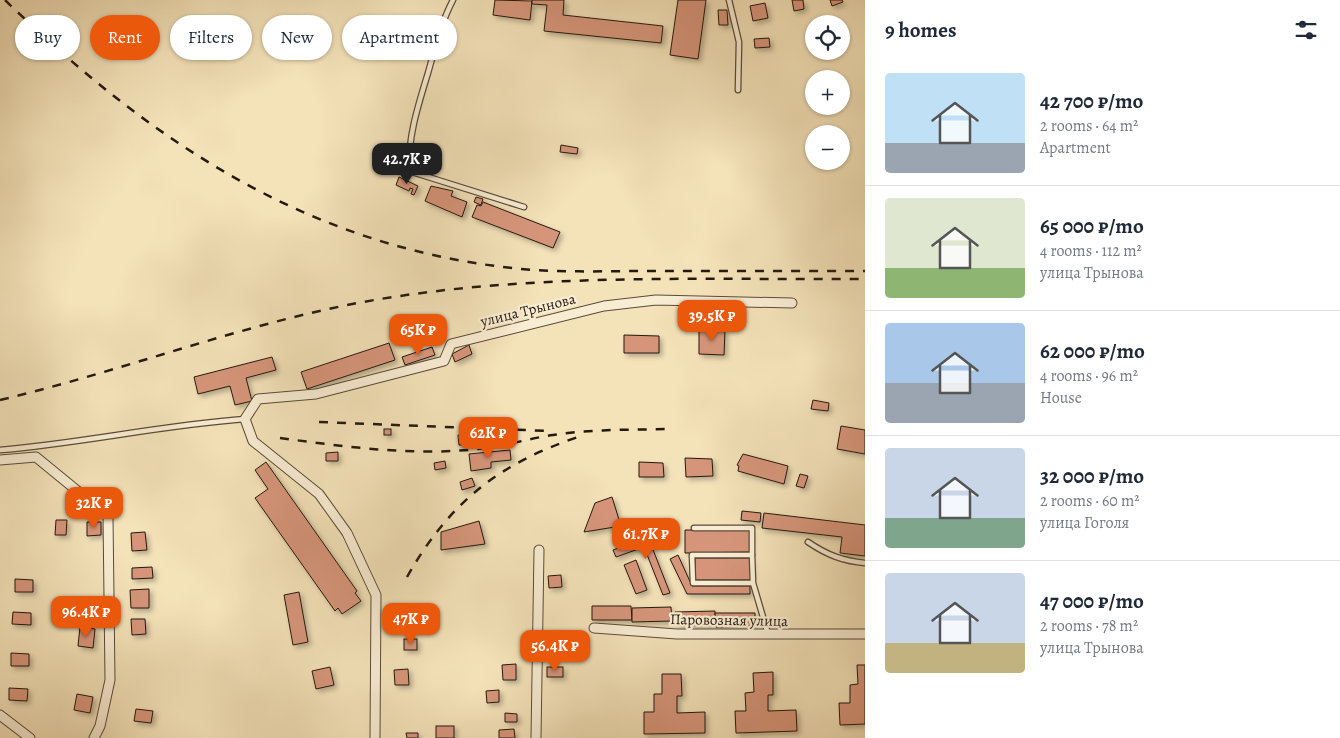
<!DOCTYPE html>
<html lang="en">
<head>
<meta charset="utf-8">
<style>
	:root { --surface:#fff; --page:#f6f6f7; --text:#1f2937; --muted:#747a83; --line:#e0e1e3; --accent:#ea580c }
	body { margin:0; font-family:Alegreya,serif; background:var(--page); color:var(--text); height:100vh; display:flex; flex-direction:column; font-size:19px; white-space:nowrap }
	* { box-sizing:border-box; margin:0 }
	p { font-size:16px; color:var(--muted) }
	.icon { flex:none; width:28px; height:28px; fill:none; stroke:currentColor; stroke-width:2; stroke-linecap:round; stroke-linejoin:round }
	.map { position:relative; flex:1; overflow:hidden }
	.sheet { display:flex; flex-direction:column; background:var(--surface); width:475px }
	.sheet>* { flex:none }
	.hud { position:absolute; left:15px; top:15px; width:475px; height:45px; display:flex; gap:10px }
	.fabs { position:absolute; left:805px; top:15px; display:grid; gap:10px }
	.fabs a { display:grid; place-items:center; width:45px; height:45px; border-radius:50%; background:var(--surface); box-shadow:0 1px 4px #0004; font-size:25px }
	.price { position:absolute; translate:-50% -42px; padding:0 11px; border-radius:10px; background:var(--accent); color:#fff; font-size:16px; line-height:32px; filter:drop-shadow(0 1px 2px #0008) }
	.price::after { content:''; position:absolute; left:50%; top:30px; width:15px; height:11px; margin-left:-8px; background:inherit; clip-path:polygon(0 0,100% 0,50% 100%) }
	.price.on { background:#222; color:#fff }
	ul { padding:0; list-style:none }
	li { display:flex; align-items:center; gap:15px; height:125px; padding:0 20px }
	li+li { border-top:1px solid var(--line) }
	li span { display:grid; place-items:center; flex:none; width:140px; height:100px; border-radius:5px; color:#555 }
	li>.icon { margin-inline-start:auto }
	span .icon { width:60px; height:60px; fill:#fffc; stroke-width:1 }
	li b { font-size:21px }
	h2 { display:flex; justify-content:space-between; align-items:center; height:60px; padding:0 20px; font-size:21px }
	.chip { padding:0 18px; border-radius:22px; background:var(--surface); box-shadow:0 1px 4px #0004; font-size:18px; line-height:45px }
	.chip.on { background:var(--accent); color:#fff }
	main { display:flex; flex:1; min-height:0 }
	.map>svg:first-child { display:block }
	.building { fill:#d6957a; stroke:#25190e; filter:url(#shadow) }
	.lines { fill:none; stroke-linecap:round; stroke-linejoin:round }
	.service-casing { stroke:#594b39; stroke-width:7 }
	.minor-casing { stroke:#594b39; stroke-width:11 }
	.service { stroke:#f8ecd2; stroke-width:4.5 }
	.minor { stroke:#f8ecd2; stroke-width:9 }
	.rail { stroke:#25190e; stroke-width:2.5; stroke-dasharray:9 9; stroke-linecap:butt }
	.labels { text-anchor:middle; dominant-baseline:central; stroke-width:4.5; stroke-linejoin:round; paint-order:stroke }
	.street-label { font-size:15px; fill:#25190e; stroke:#f8ecd2 }
</style>
</head>
<body>
<main>
<div class="map">
<svg width="865" height="738" viewBox="0 0 865 738">
	<defs>
		<filter id="shadow"><feDropShadow dx="3" dy="3" stdDeviation="2.5" flood-color="#0004"/></filter>
	</defs>
	<rect width="100%" height="100%" fill="#f4e2b9"/>
	<filter id="stains"><feTurbulence type="fractalNoise" baseFrequency=".004" numOctaves="4"/><feColorMatrix values="0 0 0 0 .2 0 0 0 0 .09 0 0 0 0 .02 0 0 0 .5 -.17"/></filter>
	<radialGradient id="worn" r=".72"><stop offset=".6" stop-color="#630" stop-opacity="0"/><stop offset="1" stop-color="#630" stop-opacity=".3"/></radialGradient>
	<g class="building">
		<path d="M495,0L532,1L530,20L493,15Z"/>
		<path d="M532,0H564L563,15L663,26L661,43L544,31L547,5L532,4Z"/>
		<path d="M678,0H706L698,59L670,55Z"/>
		<path d="M792,0H803L804,9L794,11Z"/>
		<path d="M830,0H842L843,2L832,6Z"/>
		<path d="M765,3L768,18L753,21L750,6Z"/>
		<path d="M718,10H727L728,25H719Z"/>
		<path d="M769,38L770,47L755,48L754,39Z"/>
		<path d="M561,145L578,148L577,154L560,152Z"/>
		<path d="M399,177L418,186L414,195L411,194L413,189L410,188L409,191L396,185Z"/>
		<path d="M431,186L453,191L451,196L467,202L462,217L425,201Z"/>
		<path d="M476,197L483,199L481,205L474,202Z"/>
		<path d="M483,202L560,232L553,248L472,217L477,205L481,206Z"/>
		<path d="M442,324L443,330L426,332L425,326Z"/>
		<path d="M699,329L725,330L724,355L699,354Z"/>
		<path d="M624,335L659,336V353H624Z"/>
		<path d="M389,343L395,360L307,389L301,372Z"/>
		<path d="M469,345L472,354L455,362L452,354Z"/>
		<path d="M432,347L435,355L405,365L402,357Z"/>
		<path d="M272,357L276,370L246,378L252,401L235,405L230,386L198,394L194,377Z"/>
		<path d="M813,400L829,403L828,411L811,409Z"/>
		<path d="M841,426L865,430V454L837,449Z"/>
		<rect x="384" y="429" width="7" height="6"/>
		<path d="M458,435H465V445H459Z"/>
		<path d="M510,450L511,460L491,462V468L471,471L469,454Z"/>
		<path d="M338,452V461H326V453Z"/>
		<path d="M743,454L788,466L784,484L738,471L739,466L737,465Z"/>
		<path d="M685,458L712,459L713,476L686,477Z"/>
		<path d="M445,461L446,468L435,470L434,463Z"/>
		<path d="M266,462L357,591L355,593L361,601L342,614L338,608L335,611L255,498L268,489L255,470Z"/>
		<path d="M639,462L663,463L664,477H639Z"/>
		<path d="M800,474L808,476L804,488L796,486Z"/>
		<path d="M472,478L475,486L462,490L460,482Z"/>
		<path d="M612,497L621,526L584,532L595,503Z"/>
		<path d="M742,511L761,513L760,522L741,520Z"/>
		<path d="M764,513L865,525V556L840,553L842,537L762,528Z"/>
		<path d="M56,520H67L66,535H55Z"/>
		<path d="M479,521L485,544L441,550V532Z"/>
		<path d="M87,522H101V535L87,536Z"/>
		<path d="M685,530H750V552L685,553Z"/>
		<path d="M145,532L147,550L132,551L131,533Z"/>
		<path d="M648,537L670,593L663,595L644,547L616,557L613,550Z"/>
		<path d="M678,555L692,586H750V594H687L670,559Z"/>
		<rect x="695" y="558" width="56" height="22"/>
		<path d="M636,560L647,590L636,594L624,565Z"/>
		<path d="M152,567L153,578L132,579V568Z"/>
		<path d="M561,575L562,587L549,588L548,576Z"/>
		<path d="M15,579L33,580V592H15Z"/>
		<path d="M149,589V608H131L130,590Z"/>
		<path d="M299,592L308,642L293,645L284,595Z"/>
		<path d="M592,606H631L632,620H592Z"/>
		<path d="M671,607L672,621L632,622V608Z"/>
		<path d="M715,611V625H676L675,612Z"/>
		<path d="M13,612L31,613V625L12,624Z"/>
		<path d="M715,613H755V626L716,627Z"/>
		<path d="M131,619H145L146,634L132,635Z"/>
		<path d="M80,627L95,629L93,648L78,646Z"/>
		<rect x="554" y="636" width="17" height="11"/>
		<rect x="404" y="639" width="13" height="11"/>
		<path d="M11,653L29,654V666H11Z"/>
		<path d="M516,664V680H503L502,665Z"/>
		<path d="M857,665H865V724L840,725L839,703H850V685L858,684Z"/>
		<path d="M330,667L334,685L316,689L312,671Z"/>
		<rect x="547" y="667" width="16" height="10"/>
		<path d="M408,669L409,685H395L394,670Z"/>
		<path d="M773,672V695H768V711L796,710L797,731L736,733L735,711H746L745,693L754,692L753,673Z"/>
		<path d="M662,674H681L682,696H677V713L705,712V733L644,734V712H654V694H662Z"/>
		<path d="M9,688L28,689L27,701L9,700Z"/>
		<path d="M499,690V702L487,703L486,691Z"/>
		<path d="M77,694L93,697L90,713L74,710Z"/>
		<path d="M136,709L153,711L151,723L134,721Z"/>
		<path d="M505,713L517,714V722H505Z"/>
		<rect x="436" y="726" width="18" height="12"/>
		<path d="M514,729L515,738H499V730Z"/>
		<path d="M406,733H418V738H407Z"/>
	</g>
	<g class="lines">
		<g class="service-casing">
			<g id="service">
				<path d="M453,0C441,23 435,48 428,73C418,106 408,136 409,171L524,207"/>
				<path d="M729,0L739,42L738,90"/>
				<path d="M0,450C82,443 163,425 245,419"/>
				<path d="M694,528H752V555"/>
				<path d="M808,542C827,555 843,561 865,563"/>
				<path d="M753,583L752,555H692L693,583H753L768,634"/>
			</g>
		</g>
		<g class="minor-casing">
			<g id="minor">
				<path d="M0,460L36,457L108,516L110,680L100,726L94,738"/>
				<path d="M594,628L677,634H865"/>
				<path d="M0,715L30,738"/>
				<path d="M375,738L376,595L347,533L319,494L253,441L245,419L258,399L316,394L444,361L451,344L604,306L656,300L792,303"/>
				<path d="M536,738L539,550"/>
			</g>
		</g>
		<use href="#service" class="service"/>
		<use href="#minor" class="minor"/>
		<g class="rail">
			<path d="M5,0C149,140 307,246 512,268C557,273 603,271 648,271C720,271 793,271 865,271"/>
			<path d="M0,400C132,369 259,317 393,297C549,273 708,280 865,279"/>
			<path d="M319,422L549,431"/>
			<path d="M280,438C347,447 418,457 486,448C509,445 531,438 553,435C591,429 630,430 668,429"/>
			<path d="M407,577C449,503 498,464 578,437"/>
		</g>
	</g>
	<g class="labels">
		<g class="street-label">
			<text transform="translate(528 310) rotate(-14)">улица Трынова</text>
			<text transform="translate(729 620) rotate(1)">Паровозная улица</text>
		</g>
	</g>
	<rect width="100%" height="100%" filter="url(#stains)"/>
	<rect width="100%" height="100%" fill="url(#worn)"/>
</svg>
<div class="fabs">
<a><svg class="icon" aria-label="locate" viewBox="0 0 24 24"><circle cx="12" cy="12" r="6"/><path d="M12 2v4M12 18v4M2 12h4M18 12h4"/></svg></a>
<a>+</a>
<a>−</a>
</div>
<b class="price on" style="left:407px;top:185px">42.7K ₽</b>
<b class="price" style="left:712px;top:342px">39.5K ₽</b>
<b class="price" style="left:418px;top:356px">65K ₽</b>
<b class="price" style="left:488px;top:459px">62K ₽</b>
<b class="price" style="left:94px;top:529px">32K ₽</b>
<b class="price" style="left:646px;top:560px">61.7K ₽</b>
<b class="price" style="left:86px;top:638px">96.4K ₽</b>
<b class="price" style="left:411px;top:645px">47K ₽</b>
<b class="price" style="left:555px;top:672px">56.4K ₽</b>
<div class="hud">
<a class="chip">Buy</a>
<a class="chip on">Rent</a>
<a class="chip">Filters</a>
<a class="chip">New</a>
<a class="chip">Apartment</a>
</div>
</div>
<section class="sheet">
<h2>9 homes<svg class="icon" aria-label="filters" viewBox="0 0 24 24"><path d="M4 7h16M4 17h16"/><circle cx="9" cy="7" r="2"/><circle cx="15" cy="17" r="2"/></svg></h2>
<ul>
<li><span style="background:linear-gradient(#bfe0f5 70%,#9aa5b1 0)"><svg class="icon" aria-label="home" viewBox="0 0 24 24"><path d="M3 11l9-7 9 7M6 9v11h12V9"/></svg></span><div><b>42 700 ₽/mo</b><p>2 rooms · 64 m²</p><p>Apartment</p></div></li>
<li><span style="background:linear-gradient(#dfe7d0 70%,#8fb573 0)"><svg class="icon" aria-label="home" viewBox="0 0 24 24"><path d="M3 11l9-7 9 7M6 9v11h12V9"/></svg></span><div><b>65 000 ₽/mo</b><p>4 rooms · 112 m²</p><p>улица Трынова</p></div></li>
<li><span style="background:linear-gradient(#a9c7e8 60%,#9aa5b1 0)"><svg class="icon" aria-label="home" viewBox="0 0 24 24"><path d="M3 11l9-7 9 7M6 9v11h12V9"/></svg></span><div><b>62 000 ₽/mo</b><p>4 rooms · 96 m²</p><p>House</p></div></li>
<li><span style="background:linear-gradient(#c9d6e8 70%,#7fa58c 0)"><svg class="icon" aria-label="home" viewBox="0 0 24 24"><path d="M3 11l9-7 9 7M6 9v11h12V9"/></svg></span><div><b>32 000 ₽/mo</b><p>2 rooms · 60 m²</p><p>улица Гоголя</p></div></li>
<li><span style="background:linear-gradient(#c9d6e8 70%,#c2b280 0)"><svg class="icon" aria-label="home" viewBox="0 0 24 24"><path d="M3 11l9-7 9 7M6 9v11h12V9"/></svg></span><div><b>47 000 ₽/mo</b><p>2 rooms · 78 m²</p><p>улица Трынова</p></div></li>
</ul>
</section>
</main>
</body>
</html>
